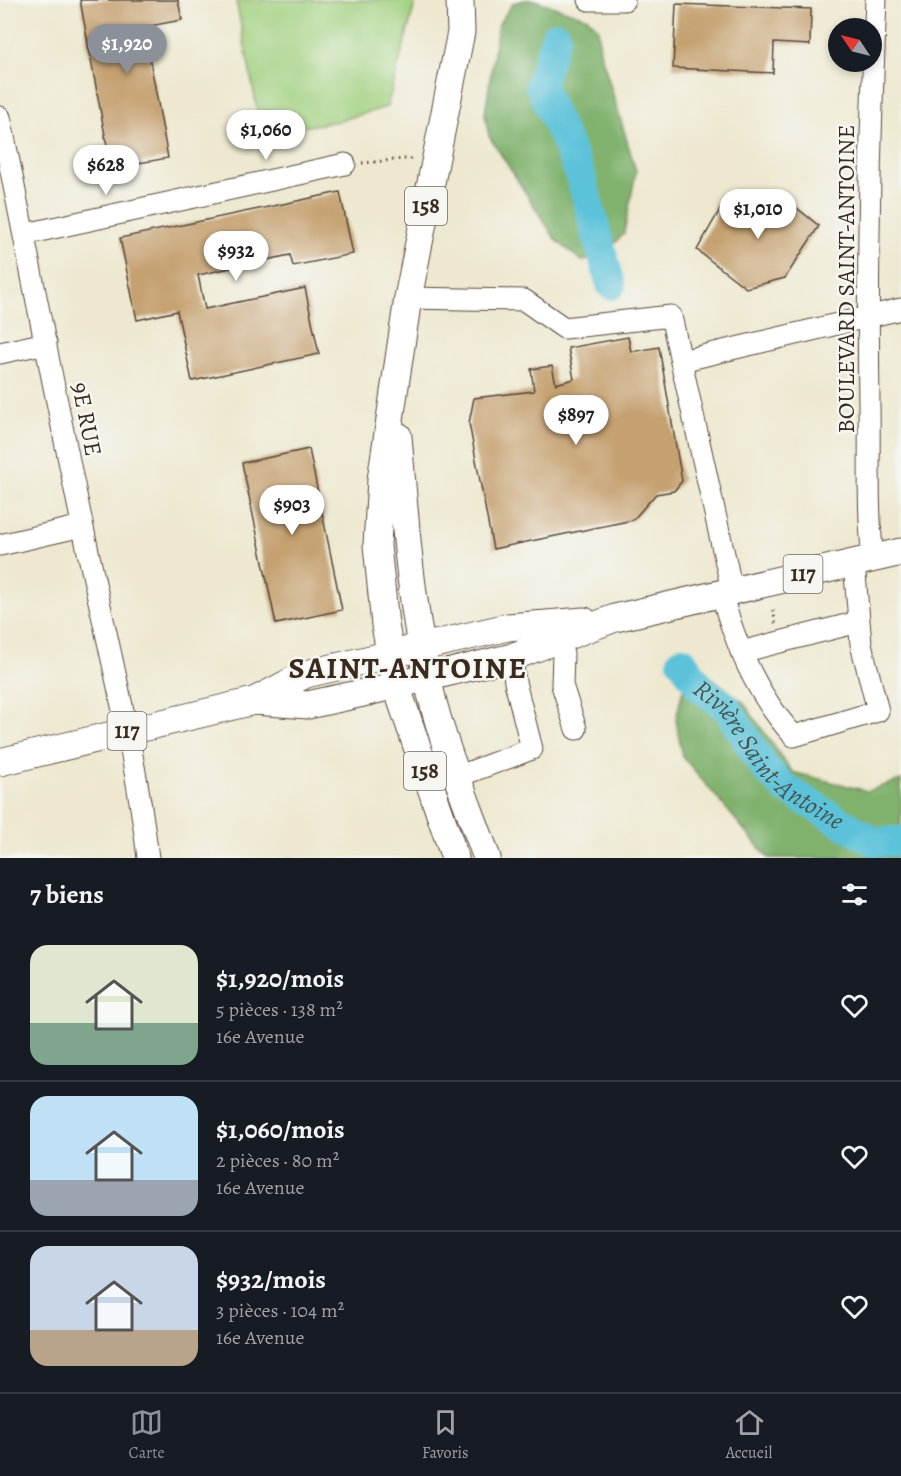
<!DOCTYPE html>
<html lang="fr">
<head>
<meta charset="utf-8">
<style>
	:root { --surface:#171b24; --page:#242831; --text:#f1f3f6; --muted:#9ea1a6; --line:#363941; --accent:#8c9099 }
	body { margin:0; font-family:Alegreya,serif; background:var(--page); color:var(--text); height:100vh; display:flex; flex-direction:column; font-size:22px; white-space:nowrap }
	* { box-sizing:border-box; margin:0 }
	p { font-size:20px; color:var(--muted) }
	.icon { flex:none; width:33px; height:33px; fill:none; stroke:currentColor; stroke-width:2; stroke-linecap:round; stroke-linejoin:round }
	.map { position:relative; height:858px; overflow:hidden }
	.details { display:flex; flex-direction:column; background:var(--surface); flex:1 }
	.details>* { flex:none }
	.needle { width:39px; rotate:305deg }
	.buttons { position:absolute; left:828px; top:18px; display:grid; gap:12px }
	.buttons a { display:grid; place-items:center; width:54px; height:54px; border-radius:50%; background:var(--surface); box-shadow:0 3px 9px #0003; font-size:30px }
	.price { position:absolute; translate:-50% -51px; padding:0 14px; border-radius:21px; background:#fff; color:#222; font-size:20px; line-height:39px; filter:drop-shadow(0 2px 3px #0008) }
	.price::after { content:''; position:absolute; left:50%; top:36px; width:18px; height:14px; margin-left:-9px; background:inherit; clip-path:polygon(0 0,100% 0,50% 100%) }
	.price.on { background:var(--accent); color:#fff }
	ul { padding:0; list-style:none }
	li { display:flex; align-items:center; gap:18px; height:150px; padding:0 30px }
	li+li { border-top:2px solid var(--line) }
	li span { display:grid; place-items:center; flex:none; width:168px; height:120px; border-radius:18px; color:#555 }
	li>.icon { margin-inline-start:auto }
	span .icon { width:72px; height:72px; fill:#fffc; stroke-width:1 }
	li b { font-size:26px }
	h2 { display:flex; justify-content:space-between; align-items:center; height:72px; padding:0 30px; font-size:26px }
	.menu { display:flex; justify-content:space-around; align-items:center; height:84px; border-top:2px solid var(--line); background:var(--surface); font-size:16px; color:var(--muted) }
	.menu a { display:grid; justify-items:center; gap:3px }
	.menu .on { color:var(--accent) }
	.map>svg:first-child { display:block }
	.green { fill:#a1d07f; stroke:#6e7d4e; stroke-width:1.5 }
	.forest { fill:#80b26e; stroke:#5e6e46; stroke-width:1.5 }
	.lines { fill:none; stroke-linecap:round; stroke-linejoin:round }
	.river { stroke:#5cc2d9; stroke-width:30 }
	.building { fill:#c5a070 }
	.minor-casing { stroke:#564639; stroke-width:23 }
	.major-casing { stroke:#564639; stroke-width:29 }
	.path { stroke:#564639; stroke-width:3; stroke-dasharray:1.5 4.5; stroke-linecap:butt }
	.minor { stroke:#fff; stroke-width:21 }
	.major { stroke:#fff; stroke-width:27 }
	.labels { text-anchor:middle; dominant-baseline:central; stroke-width:5; stroke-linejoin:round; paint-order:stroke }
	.shield { fill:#f6f6f2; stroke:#73675e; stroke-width:1.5 }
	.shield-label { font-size:22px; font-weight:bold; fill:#3b2a1e }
	.street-label { font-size:24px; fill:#3b2a1e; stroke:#f6f6f2 }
	.water-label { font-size:26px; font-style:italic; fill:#455856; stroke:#f6f6f2 }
	.district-label { font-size:30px; font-weight:bold; letter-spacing:1.5px; fill:#3b2a1e; stroke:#f6f6f2 }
</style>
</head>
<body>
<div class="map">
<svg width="901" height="858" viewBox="0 0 901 858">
	<rect width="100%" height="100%" fill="#f6f6f2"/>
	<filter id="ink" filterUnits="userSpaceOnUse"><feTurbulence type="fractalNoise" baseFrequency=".0167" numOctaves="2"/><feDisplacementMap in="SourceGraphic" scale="12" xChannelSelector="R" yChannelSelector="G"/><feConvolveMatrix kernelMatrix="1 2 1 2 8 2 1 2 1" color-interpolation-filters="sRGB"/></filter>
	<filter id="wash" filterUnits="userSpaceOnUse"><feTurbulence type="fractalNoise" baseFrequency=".008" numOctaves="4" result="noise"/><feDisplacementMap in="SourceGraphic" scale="24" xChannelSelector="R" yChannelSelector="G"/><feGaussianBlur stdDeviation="1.35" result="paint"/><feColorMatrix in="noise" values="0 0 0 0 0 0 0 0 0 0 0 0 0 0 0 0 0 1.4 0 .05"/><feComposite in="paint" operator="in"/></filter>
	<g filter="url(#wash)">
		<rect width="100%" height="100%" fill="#ede8cf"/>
		<path class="green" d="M236,0H416L387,107L338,121L262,134Z"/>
		<g class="forest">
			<path d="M526,0H534L588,18L598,28L600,51L636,171L624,233L601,259L582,261L556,240L489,136L485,114L498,25L513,3Z"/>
			<path d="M701,669L743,702L792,772L867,791L901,780V858H768L682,756L676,719L686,677Z"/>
		</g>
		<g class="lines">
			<g class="river">
				<path d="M556,36L540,85L580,174L611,285"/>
				<path id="s1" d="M682,661L701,688L727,708L764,767L786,789L874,842L901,841"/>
			</g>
		</g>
		<g id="blocks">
			<g class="building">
				<path d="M80,0H178L182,20L144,27L168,158L111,168Z"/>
				<path d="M676,4L811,9L810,45L774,43L773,73L673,68Z"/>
				<path d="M340,192L353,254L293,266L290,255L198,275L205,309L305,288L319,354L192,381L177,311L137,320L120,238Z"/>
				<path d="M781,195L819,226L785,278L746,288L697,250L722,206Z"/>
				<path d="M628,337L631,352L659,347L682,481L674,491L656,494L633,520L493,549L469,423L474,398L534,391L531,369L552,366L556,384L574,379L568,348Z"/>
				<path d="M309,449L342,610L276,624L242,463Z"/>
			</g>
		</g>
	</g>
	<g filter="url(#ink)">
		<use href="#blocks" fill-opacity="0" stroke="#564639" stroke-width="1.5"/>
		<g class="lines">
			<g class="minor-casing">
				<g id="minor">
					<path d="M589,0H624"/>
					<path d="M0,117C28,254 54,391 83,528C106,638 135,747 148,858"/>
					<path d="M26,234L345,164"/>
					<path d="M408,298L524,300L564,328L671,316L732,590"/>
					<path d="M0,353L46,343"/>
					<path d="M681,361L901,309"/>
					<path d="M0,545L82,526"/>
					<path d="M873,559C867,507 870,456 869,404C867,270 870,135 876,0"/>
					<path d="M721,592C735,644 757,696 794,736L878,711L861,644L854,563"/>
					<path d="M555,625L563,654L562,685L576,729"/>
					<path d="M741,652L858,622"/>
					<path d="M459,776L532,749L515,682L512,657"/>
				</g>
			</g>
			<g class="major-casing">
				<g id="major">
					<path d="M398,436C405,522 411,609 431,694C444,748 468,805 487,858"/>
					<path d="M254,701L308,705L372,691L512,657L615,618L901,552"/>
					<path d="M0,762L254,701L306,674L508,627L584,621"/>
					<path d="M455,858L396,685L385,625L377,545L381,480L408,298L461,32L460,0"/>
				</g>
			</g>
			<g class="path">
				<path d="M362,163L415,158"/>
				<path d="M773,610L776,626"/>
			</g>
			<use href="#minor" class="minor"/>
			<use href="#major" class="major"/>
		</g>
	</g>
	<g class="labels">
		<g class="shield">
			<rect x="405" y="187" width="42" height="38" rx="4.5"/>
			<rect x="783.5" y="555" width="39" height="38" rx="4.5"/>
			<rect x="107.5" y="712" width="39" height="38" rx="4.5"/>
			<rect x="404" y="752" width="42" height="38" rx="4.5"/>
		</g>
		<g class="shield-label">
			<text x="426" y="206">158</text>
			<text x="803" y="574">117</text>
			<text x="127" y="731">117</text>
			<text x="425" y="771">158</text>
		</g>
		<g class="street-label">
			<text transform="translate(846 279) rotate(-90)">BOULEVARD SAINT-ANTOINE</text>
			<text transform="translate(87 419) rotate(79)">9E RUE</text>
		</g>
		<g class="water-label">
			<text stroke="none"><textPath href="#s1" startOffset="130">Rivière Saint-Antoine</textPath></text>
		</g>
		<g class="district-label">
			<text x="408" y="668">SAINT-ANTOINE</text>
		</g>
	</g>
</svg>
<div class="buttons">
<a><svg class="needle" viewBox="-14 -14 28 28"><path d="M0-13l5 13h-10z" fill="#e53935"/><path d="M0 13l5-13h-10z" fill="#9ea1a6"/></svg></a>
</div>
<b class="price on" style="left:127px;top:75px">$1,920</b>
<b class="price" style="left:266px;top:161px">$1,060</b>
<b class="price" style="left:106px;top:196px">$628</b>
<b class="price" style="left:758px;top:240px">$1,010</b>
<b class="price" style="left:236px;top:282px">$932</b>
<b class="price" style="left:576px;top:446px">$897</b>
<b class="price" style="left:292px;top:536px">$903</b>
</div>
<section class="details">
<h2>7 biens<svg class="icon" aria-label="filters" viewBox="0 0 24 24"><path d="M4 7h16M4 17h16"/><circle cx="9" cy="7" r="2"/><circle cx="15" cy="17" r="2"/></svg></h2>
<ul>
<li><span style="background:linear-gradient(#dfe7d0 65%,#7fa58c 0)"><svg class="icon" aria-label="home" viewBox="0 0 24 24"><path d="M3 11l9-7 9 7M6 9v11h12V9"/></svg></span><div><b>$1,920/mois</b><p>5 pièces · 138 m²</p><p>16e Avenue</p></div><svg class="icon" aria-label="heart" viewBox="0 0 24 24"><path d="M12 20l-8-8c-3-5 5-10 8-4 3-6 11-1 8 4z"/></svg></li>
<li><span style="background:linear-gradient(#bfe0f5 70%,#9aa5b1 0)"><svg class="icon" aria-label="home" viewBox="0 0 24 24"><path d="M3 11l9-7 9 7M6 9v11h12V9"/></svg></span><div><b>$1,060/mois</b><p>2 pièces · 80 m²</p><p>16e Avenue</p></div><svg class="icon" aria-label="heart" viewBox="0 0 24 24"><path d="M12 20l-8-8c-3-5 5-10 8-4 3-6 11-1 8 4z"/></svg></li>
<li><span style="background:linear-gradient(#c9d6e8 70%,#b9a48a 0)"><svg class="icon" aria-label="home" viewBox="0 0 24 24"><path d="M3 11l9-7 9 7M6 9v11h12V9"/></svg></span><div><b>$932/mois</b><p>3 pièces · 104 m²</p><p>16e Avenue</p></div><svg class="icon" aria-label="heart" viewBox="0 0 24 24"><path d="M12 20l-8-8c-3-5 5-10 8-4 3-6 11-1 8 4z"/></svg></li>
</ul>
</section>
<nav class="menu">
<a class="on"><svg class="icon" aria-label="map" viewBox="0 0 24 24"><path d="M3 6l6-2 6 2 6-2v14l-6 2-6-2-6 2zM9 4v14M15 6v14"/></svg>Carte</a>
<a><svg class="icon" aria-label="saved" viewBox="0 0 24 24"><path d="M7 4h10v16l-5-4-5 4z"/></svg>Favoris</a>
<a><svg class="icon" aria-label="home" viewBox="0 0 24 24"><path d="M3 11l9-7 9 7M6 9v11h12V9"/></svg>Accueil</a>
</nav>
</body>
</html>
